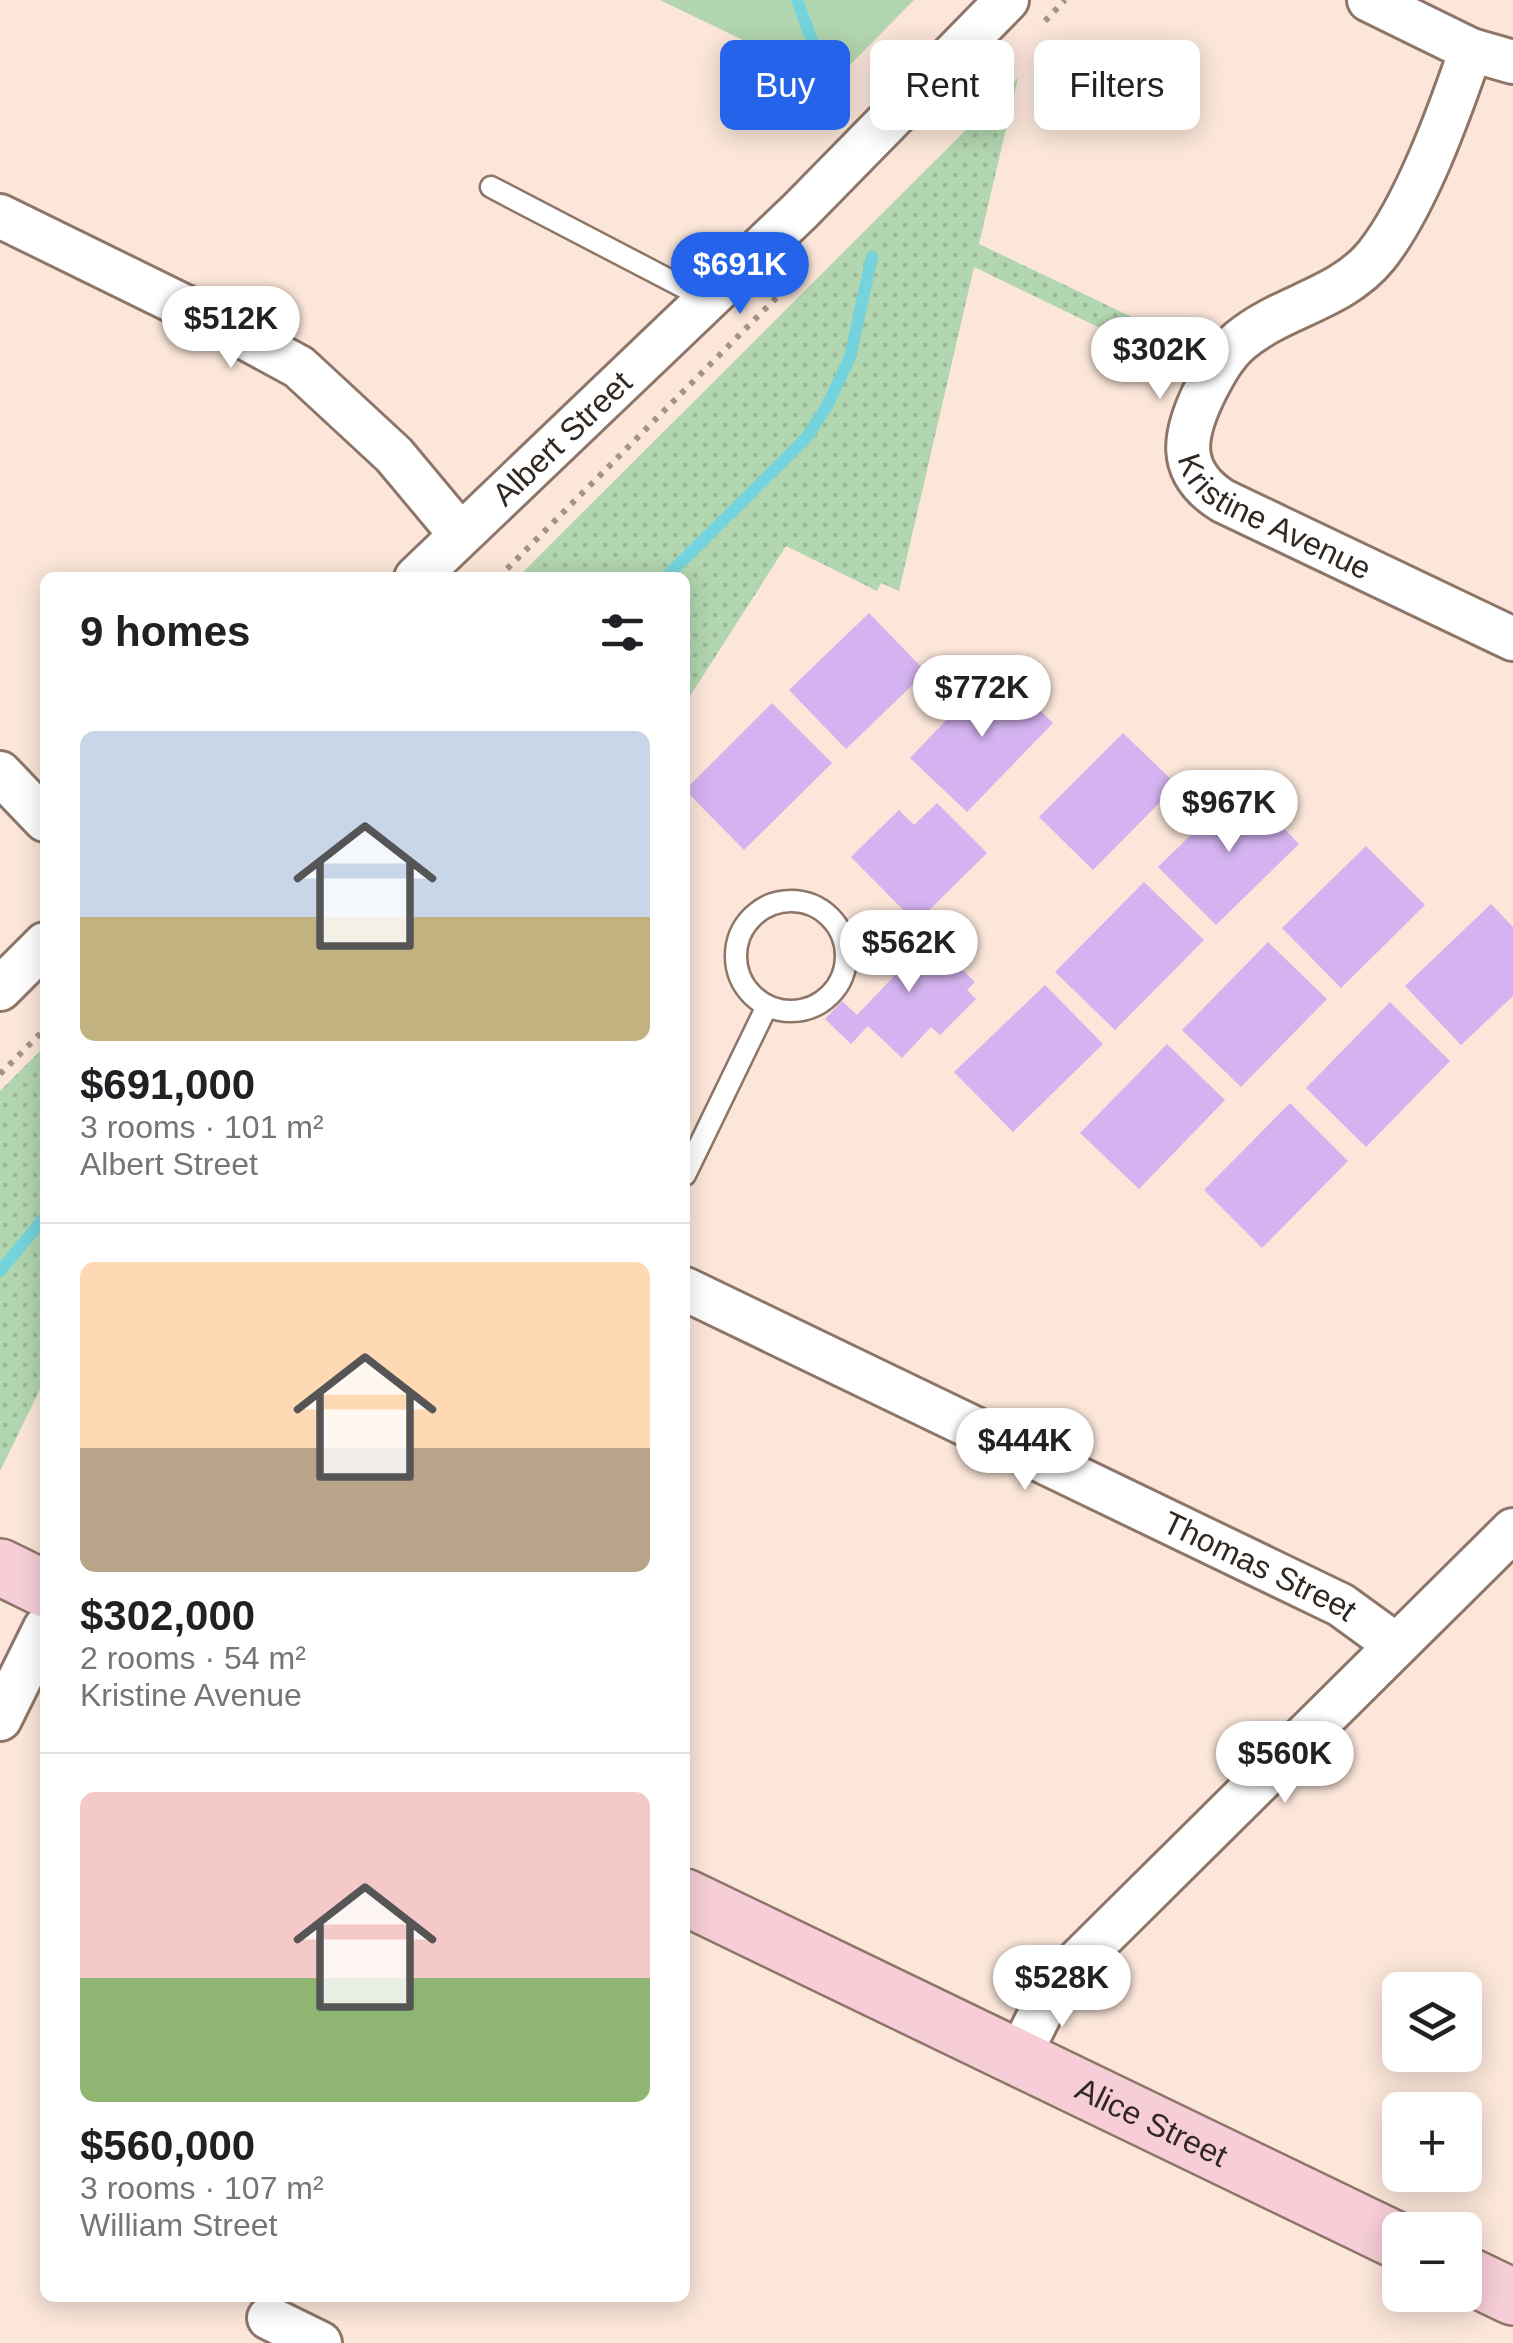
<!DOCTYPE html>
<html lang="en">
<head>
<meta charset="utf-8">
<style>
	:root { --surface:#fff; --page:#f2f2f2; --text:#202124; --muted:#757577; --line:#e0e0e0; --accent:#2563eb }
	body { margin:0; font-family:Helvetica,sans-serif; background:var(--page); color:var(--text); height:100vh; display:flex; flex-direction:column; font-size:38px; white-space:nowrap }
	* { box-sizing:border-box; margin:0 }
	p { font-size:32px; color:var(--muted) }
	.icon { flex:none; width:55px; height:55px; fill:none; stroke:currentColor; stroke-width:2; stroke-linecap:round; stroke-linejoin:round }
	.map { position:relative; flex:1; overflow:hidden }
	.drawer { position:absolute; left:40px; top:572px; width:650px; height:1730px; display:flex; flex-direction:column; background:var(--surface); border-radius:15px; box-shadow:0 5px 25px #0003 }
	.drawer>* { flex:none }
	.guide { position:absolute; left:720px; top:40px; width:642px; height:90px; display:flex; gap:20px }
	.tools { position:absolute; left:1382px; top:1972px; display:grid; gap:20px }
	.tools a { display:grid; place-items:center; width:100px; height:100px; border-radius:15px; background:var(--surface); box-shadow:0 5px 25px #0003; font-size:50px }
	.price { position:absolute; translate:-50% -85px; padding:0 22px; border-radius:35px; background:#fff; color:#222; font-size:32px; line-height:65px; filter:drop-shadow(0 2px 5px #0008) }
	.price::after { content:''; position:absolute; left:50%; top:60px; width:30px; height:22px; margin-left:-15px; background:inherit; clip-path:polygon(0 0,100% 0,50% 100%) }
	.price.selected { background:var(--accent); color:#fff }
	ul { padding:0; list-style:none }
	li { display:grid; align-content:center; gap:20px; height:530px; padding:0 40px }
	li+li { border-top:2px solid var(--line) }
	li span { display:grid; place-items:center; height:310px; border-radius:15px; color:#555 }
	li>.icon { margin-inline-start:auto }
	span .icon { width:180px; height:180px; fill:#fffc; stroke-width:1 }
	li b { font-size:42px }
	h2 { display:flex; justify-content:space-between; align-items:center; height:120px; padding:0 40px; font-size:42px }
	.chip { padding:0 35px; border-radius:15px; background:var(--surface); box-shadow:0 5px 25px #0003; font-size:35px; line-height:90px }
	.chip.selected { background:var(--accent); color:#fff }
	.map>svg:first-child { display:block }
	.grass { fill:#b2d6af }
	.park { fill:url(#park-dots) }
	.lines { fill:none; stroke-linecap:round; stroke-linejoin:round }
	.stream { stroke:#74d3dc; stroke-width:12 }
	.building { fill:#d4b3f0 }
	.lane-casing { stroke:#8d7667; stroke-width:25 }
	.street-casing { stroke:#8d7667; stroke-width:48 }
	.secondary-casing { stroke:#8d7667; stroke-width:60 }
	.path { stroke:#a29288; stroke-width:6; stroke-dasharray:5 8; stroke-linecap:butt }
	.lane { stroke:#fff; stroke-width:20 }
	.street { stroke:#fff; stroke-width:42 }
	.secondary { stroke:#f7ced7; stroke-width:55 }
	.labels { text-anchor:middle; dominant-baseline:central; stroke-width:8; stroke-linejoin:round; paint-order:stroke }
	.street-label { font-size:32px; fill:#322822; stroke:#fcf7f3 }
</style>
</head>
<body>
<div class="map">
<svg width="1513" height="2343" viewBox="0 0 1513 2343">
	<defs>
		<pattern id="park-dots" width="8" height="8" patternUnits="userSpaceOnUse" patternTransform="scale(2.5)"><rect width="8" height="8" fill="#b2d6af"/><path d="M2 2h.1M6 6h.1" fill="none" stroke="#9ab896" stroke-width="1.8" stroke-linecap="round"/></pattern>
	</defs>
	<rect width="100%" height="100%" fill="#fbe6d9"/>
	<path class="grass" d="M660,0H914L832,83Z"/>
	<g class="park">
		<path d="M1018,78L979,244L1174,337L1164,359L974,267L899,591L881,583L877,591L786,546L685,704V578L518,577Z"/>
		<path d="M45,1046V1379L0,1471V1091Z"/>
	</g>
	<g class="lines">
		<g class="stream">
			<path d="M797,0L821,65"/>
			<path d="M665,578L807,437L828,404L850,357L872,257"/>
			<path d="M0,1271L45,1217"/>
		</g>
	</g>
	<g class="building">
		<path d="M869,613L926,672L846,749L789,690Z"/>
		<path d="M996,668L1053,723L967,812L910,758Z"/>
		<path d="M772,703L832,763L744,850L685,790Z"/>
		<path d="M1123,733L1177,785L1093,870L1039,817Z"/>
		<path d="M1242,785L1299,844L1216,925L1158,867Z"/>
		<path d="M937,803L987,853L916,923L851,857L899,810L914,825Z"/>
		<path d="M1366,846L1425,905L1341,988L1282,928Z"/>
		<path d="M1144,882L1204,940L1115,1030L1055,972Z"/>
		<path d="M1491,904L1513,927V996L1461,1045L1405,986Z"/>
		<path d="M895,920L923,946L930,939L975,982L967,990L976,999L940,1035L931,1027L902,1058L868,1026L851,1044L825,1019L842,1001L857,1015L898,972L882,957L883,933Z"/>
		<path d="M1268,942L1327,999L1241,1087L1182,1030Z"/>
		<path d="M1045,985L1103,1044L1013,1132L954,1072Z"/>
		<path d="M1390,1002L1450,1061L1366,1147L1306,1088Z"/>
		<path d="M1167,1044L1225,1100L1139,1189L1080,1133Z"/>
		<path d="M1290,1103L1348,1161L1262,1248L1204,1190Z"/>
	</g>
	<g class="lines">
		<g class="lane-casing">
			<g id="lane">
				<path d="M491,187L706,299"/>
				<circle cx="791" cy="956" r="55"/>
				<path d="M685,1175L767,1006"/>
			</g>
		</g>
		<g class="street-casing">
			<g id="street">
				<path d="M1369,0L1471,50L1513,62"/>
				<path id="s1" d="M1471,50C1450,111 1416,206 1376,256C1341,299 1282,306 1241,340C1225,353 1215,372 1206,389C1184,433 1175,471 1223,501L1513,639"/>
				<path d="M0,216L218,323L299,367L394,455L460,534"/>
				<path id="s2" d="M416,578L800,211L1007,0"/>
				<path d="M0,773L45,820"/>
				<path d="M0,989L45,944"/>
				<path id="s3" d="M685,1289L1341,1605L1396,1645"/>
				<path d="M0,1719L45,1628"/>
				<path d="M1019,2056L1047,2000L1078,1961L1513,1530"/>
				<path d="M269,2318L320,2343"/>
			</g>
		</g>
		<g class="secondary-casing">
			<g id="secondary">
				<path d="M0,1567L45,1589"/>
				<path id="s4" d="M685,1897L1400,2242"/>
				<path d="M1465,2274L1513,2297"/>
			</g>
		</g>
		<g class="path">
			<path d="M1045,21L1065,0"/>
			<path d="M498,578L786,288"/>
			<path d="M0,1074L45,1029"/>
		</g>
		<use href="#lane" class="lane"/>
		<use href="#street" class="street"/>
		<use href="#secondary" class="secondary"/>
	</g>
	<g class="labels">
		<g class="street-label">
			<text stroke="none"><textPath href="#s2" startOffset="202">Albert Street</textPath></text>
			<text stroke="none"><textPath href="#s1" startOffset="628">Kristine Avenue</textPath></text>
			<text stroke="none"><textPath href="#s3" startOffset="638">Thomas Street</textPath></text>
			<text stroke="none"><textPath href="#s4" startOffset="518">Alice Street</textPath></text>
		</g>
	</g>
</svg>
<div class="tools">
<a><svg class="icon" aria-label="layers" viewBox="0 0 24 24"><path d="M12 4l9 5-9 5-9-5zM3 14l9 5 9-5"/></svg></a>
<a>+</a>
<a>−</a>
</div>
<b class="price selected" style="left:740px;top:317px">$691K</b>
<b class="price" style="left:231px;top:371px">$512K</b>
<b class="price" style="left:1160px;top:402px">$302K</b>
<b class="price" style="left:982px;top:740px">$772K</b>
<b class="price" style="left:1229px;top:855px">$967K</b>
<b class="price" style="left:909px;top:995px">$562K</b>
<b class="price" style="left:1025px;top:1493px">$444K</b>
<b class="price" style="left:1285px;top:1806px">$560K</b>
<b class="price" style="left:1062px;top:2030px">$528K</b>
<div class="guide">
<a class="chip selected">Buy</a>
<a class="chip">Rent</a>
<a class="chip">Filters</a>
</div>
<section class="drawer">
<h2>9 homes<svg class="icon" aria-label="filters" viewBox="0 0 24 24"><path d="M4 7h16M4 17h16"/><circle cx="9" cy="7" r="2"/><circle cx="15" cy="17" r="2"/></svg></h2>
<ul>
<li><span style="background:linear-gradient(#c9d6e8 60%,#c2b280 0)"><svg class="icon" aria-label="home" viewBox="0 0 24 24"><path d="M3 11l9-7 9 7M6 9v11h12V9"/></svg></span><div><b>$691,000</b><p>3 rooms · 101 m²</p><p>Albert Street</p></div></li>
<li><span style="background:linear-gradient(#ffd9b3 60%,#b9a48a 0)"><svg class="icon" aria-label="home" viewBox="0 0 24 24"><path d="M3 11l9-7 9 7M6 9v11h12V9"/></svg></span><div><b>$302,000</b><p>2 rooms · 54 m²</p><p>Kristine Avenue</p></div></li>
<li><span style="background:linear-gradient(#f6c9c9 60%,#8fb573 0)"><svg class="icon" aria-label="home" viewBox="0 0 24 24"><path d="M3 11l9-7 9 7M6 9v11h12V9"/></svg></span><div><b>$560,000</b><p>3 rooms · 107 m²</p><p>William Street</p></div></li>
</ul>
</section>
</div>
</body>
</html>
